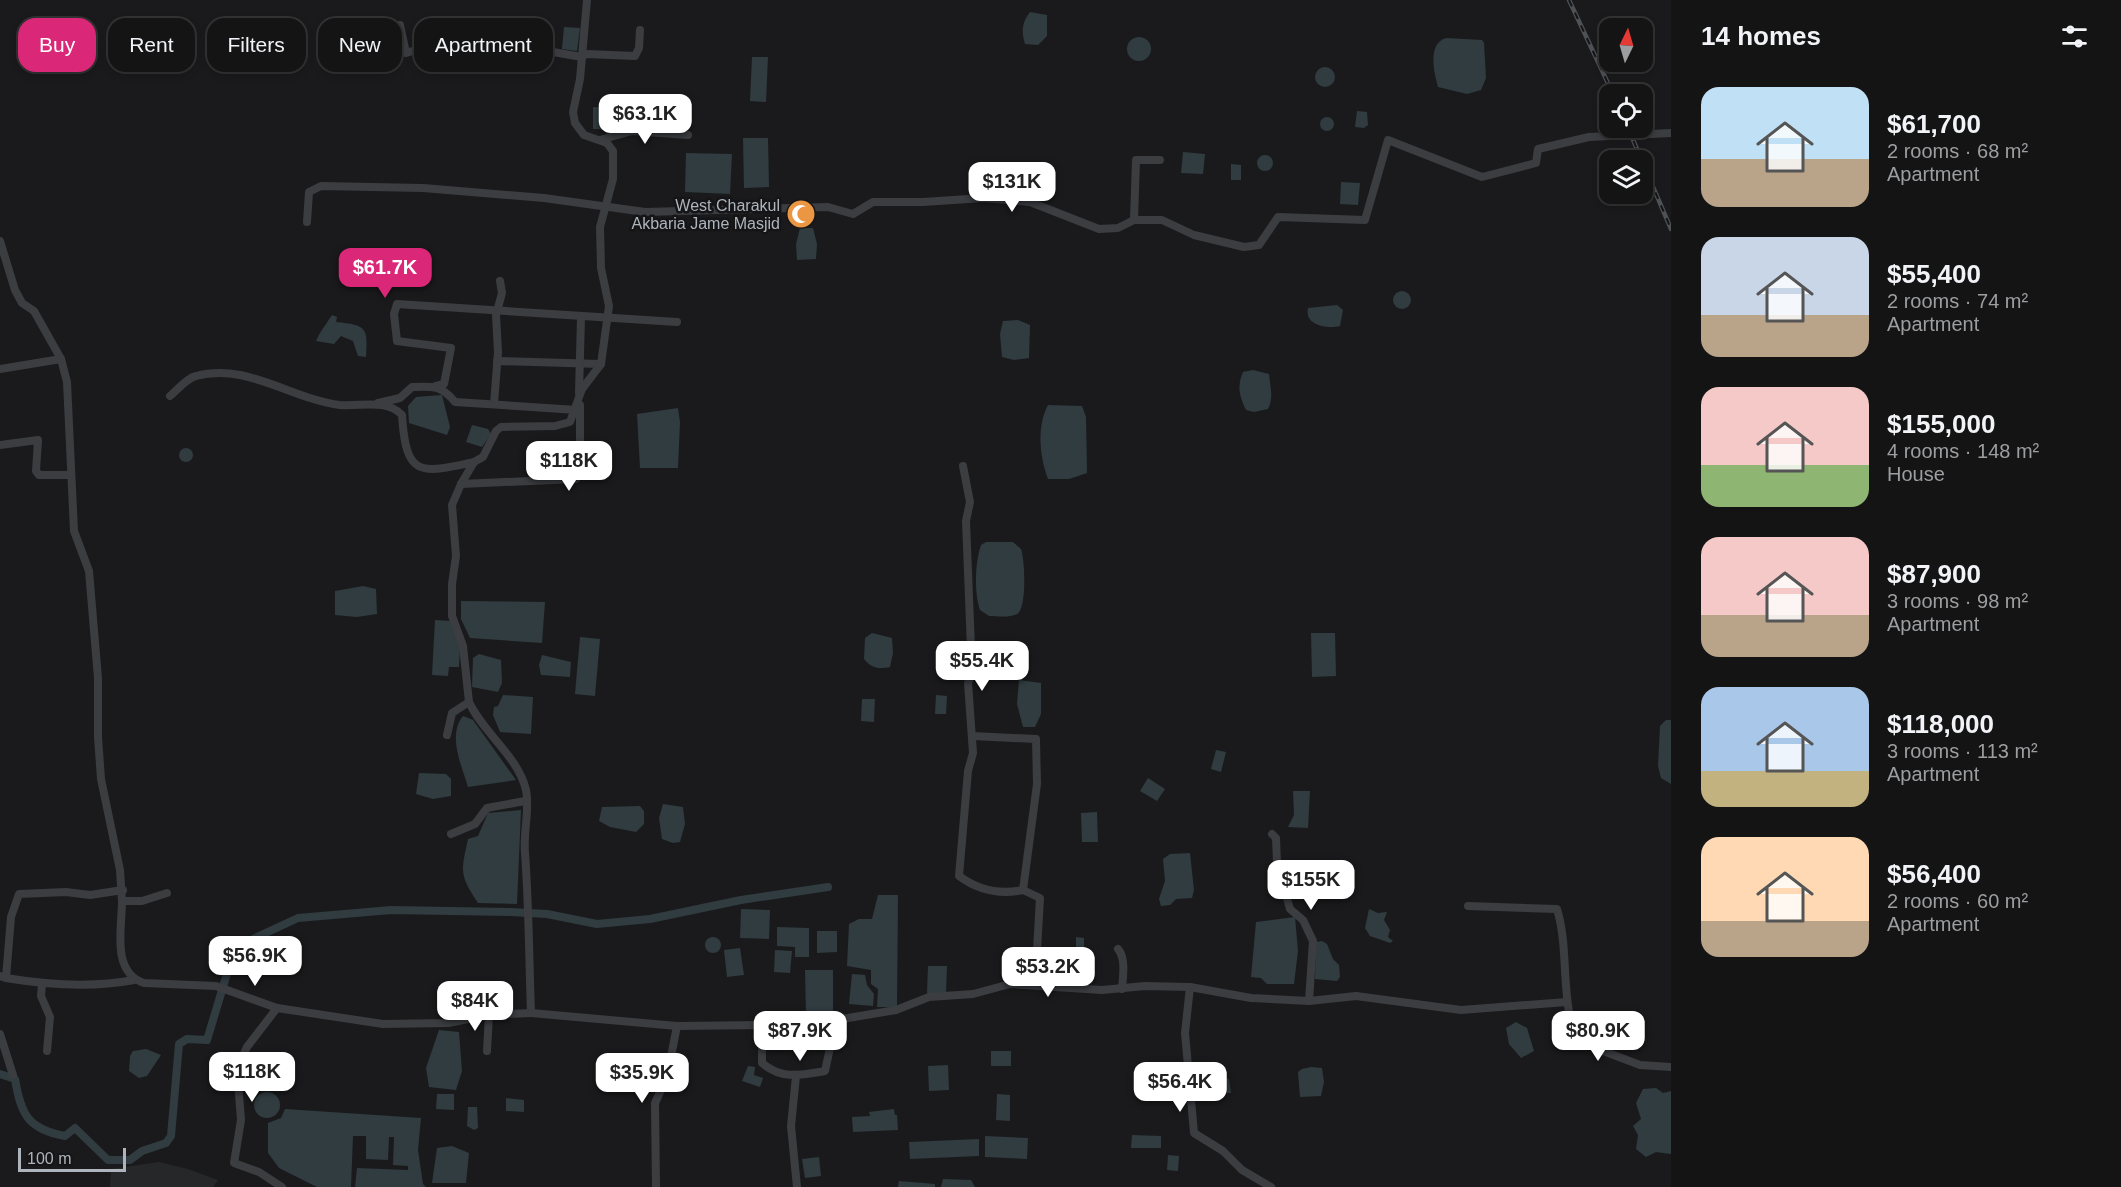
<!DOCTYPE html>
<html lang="en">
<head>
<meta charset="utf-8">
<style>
	:root { --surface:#141415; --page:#1d1d1e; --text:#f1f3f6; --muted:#9d9ea0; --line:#333334; --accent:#db2777 }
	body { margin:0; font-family:Arial,sans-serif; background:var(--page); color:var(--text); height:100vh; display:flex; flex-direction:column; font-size:22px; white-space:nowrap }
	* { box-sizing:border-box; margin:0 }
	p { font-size:20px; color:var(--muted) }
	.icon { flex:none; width:33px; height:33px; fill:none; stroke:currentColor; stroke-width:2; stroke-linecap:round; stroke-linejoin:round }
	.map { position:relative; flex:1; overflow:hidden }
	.panel { display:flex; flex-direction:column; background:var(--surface); width:450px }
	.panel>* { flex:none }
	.hud { position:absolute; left:18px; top:18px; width:570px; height:54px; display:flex; gap:12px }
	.needle { width:39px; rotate:5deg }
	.tools { position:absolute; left:1599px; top:18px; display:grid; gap:12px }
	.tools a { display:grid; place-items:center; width:54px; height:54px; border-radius:12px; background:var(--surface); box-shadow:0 3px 9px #0003,0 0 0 2px var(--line); font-size:30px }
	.scale { position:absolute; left:18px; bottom:15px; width:108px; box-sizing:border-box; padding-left:6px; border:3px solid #adb4bb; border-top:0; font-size:16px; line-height:21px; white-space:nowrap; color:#adb4bb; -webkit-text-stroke:4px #151517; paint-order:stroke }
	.price { position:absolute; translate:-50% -51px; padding:0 14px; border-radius:12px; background:#fff; color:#222; font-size:20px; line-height:39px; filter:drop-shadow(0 2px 3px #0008) }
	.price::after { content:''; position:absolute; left:50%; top:36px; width:18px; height:14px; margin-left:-9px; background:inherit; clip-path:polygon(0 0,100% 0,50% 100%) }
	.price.active { background:var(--accent); color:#fff }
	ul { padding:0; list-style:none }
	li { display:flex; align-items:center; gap:18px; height:150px; padding:0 30px }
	li span { display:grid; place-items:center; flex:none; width:168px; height:120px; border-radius:18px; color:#555 }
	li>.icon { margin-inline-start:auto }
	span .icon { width:72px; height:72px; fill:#fffc; stroke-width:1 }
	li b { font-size:26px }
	h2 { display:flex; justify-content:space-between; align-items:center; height:72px; padding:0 30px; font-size:26px }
	.chip { padding:0 21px; border-radius:18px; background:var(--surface); box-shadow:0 3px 9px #0003,0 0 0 2px var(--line); font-size:21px; line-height:54px }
	.chip.active { background:var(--accent); color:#fff }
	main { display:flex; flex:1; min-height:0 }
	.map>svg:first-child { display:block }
	.built { fill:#262729 }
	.water { fill:#303c40 }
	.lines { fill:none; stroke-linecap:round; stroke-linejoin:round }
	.canal { stroke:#303c40; stroke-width:8 }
	.street { stroke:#3b3d41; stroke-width:8 }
	.rail-casing { stroke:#4e5156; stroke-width:4.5 }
	.rail { stroke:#151517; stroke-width:2; stroke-dasharray:7; stroke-linecap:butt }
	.labels { text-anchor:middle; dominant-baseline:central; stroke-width:5; stroke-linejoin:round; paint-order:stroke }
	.poi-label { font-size:16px; fill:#adb4bb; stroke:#151517; text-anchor:end }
</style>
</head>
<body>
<main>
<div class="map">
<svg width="1671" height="1187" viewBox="0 0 1671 1187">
	<rect width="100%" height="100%" fill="#1a1a1c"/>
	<path class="built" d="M159,1162L188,1169L218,1180L213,1187H110L111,1169Z"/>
	<g class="water">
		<path d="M1030,12L1047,15V36L1038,45L1025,44C1021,31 1022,22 1030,12Z"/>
		<path d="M564,27L580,28L577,51L562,49Z"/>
		<circle cx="1139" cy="49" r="12"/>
		<path d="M1446,38L1482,40L1484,43L1486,78L1481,90L1467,94L1438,87C1434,72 1427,44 1446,38Z"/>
		<path d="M520,53H529L530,72H520Z"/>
		<path d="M752,57H768L766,102L750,101Z"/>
		<circle cx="1325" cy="77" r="10"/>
		<path d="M593,107L625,108L624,130L593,129Z"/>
		<path d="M1357,111L1367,112L1368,125L1364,128L1355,127Z"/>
		<circle cx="1327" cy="124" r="7"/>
		<path d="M743,138H768L769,187L744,188Z"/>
		<path d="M1183,152L1205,154L1203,174L1181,173Z"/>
		<path d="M686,153L732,154L730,194L685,192Z"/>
		<circle cx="1265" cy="163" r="8"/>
		<path d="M1231,164L1241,165V180H1231Z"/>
		<path d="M1341,182L1360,183L1358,205L1340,204Z"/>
		<path d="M800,228H813L817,244L816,259L797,260L796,244Z"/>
		<circle cx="1402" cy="300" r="9"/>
		<path d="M1337,305L1343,310L1340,326C1328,329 1304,326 1308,308Z"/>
		<path d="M332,315L337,317L336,322C367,325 368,328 366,357L358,356L353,341L341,336L334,344L316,341C319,333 327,323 332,315Z"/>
		<path d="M1018,320L1030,325L1029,358L1014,360L1002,357L1000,334L1003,321Z"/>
		<path d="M1253,370L1269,374C1270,386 1274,398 1268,409L1254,412L1246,410C1239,396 1237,386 1243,372Z"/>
		<path d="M442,395L450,427L447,435L409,423L408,406L416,397Z"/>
		<path d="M1048,405L1082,406L1086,417L1087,473L1069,479H1048C1040,458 1036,427 1048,405Z"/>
		<path d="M678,408L680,422L678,468H640L637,414Z"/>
		<path d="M472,425L488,429L491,434L482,447L466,442Z"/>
		<circle cx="186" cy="455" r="7"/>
		<path d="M986,542H1013L1021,549C1025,559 1027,609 1017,614C1009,618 997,616 989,616L980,610C974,592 975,563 981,545Z"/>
		<path d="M363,586L376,589L377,614L357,617L335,615V591Z"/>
		<path d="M461,601L545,602L542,643L470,638L461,619Z"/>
		<path d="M435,620L451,621L460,648L459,667H449L448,676L432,675Z"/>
		<path d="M872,633L892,638L893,653L890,667C879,669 872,669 864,659L865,638Z"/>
		<path d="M1311,633H1335L1336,676L1312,677Z"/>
		<path d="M580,637L600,639L595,696L575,694Z"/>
		<path d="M479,654L501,660L502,683L498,692L472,687L473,658Z"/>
		<path d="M542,655L571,662L570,677L541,675L539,665Z"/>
		<path d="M1019,680L1041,683V714L1035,727H1023L1017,704Z"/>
		<path d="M503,695L533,697L531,734L500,732L493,715L494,707L498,706Z"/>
		<path d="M936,695L947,696L946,714H935Z"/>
		<path d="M862,699H875L874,722L861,721Z"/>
		<path d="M463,716L473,720L516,780L468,787C462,766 447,736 463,716Z"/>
		<path d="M1666,720H1671V784L1661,778L1658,766L1660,726Z"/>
		<path d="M1216,750L1226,752L1221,772L1211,769Z"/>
		<path d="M419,773L446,774L451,779V796L433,799L416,794Z"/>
		<path d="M1148,778L1165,789L1157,801L1140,791Z"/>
		<path d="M1293,791H1310L1308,828L1288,827L1294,815Z"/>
		<path d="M663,804L683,807L685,824L680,842L673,843L662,839L659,818Z"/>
		<path d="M640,806L644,811V824L636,832L610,827L599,821L602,807Z"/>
		<path d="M521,810L517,904L478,903C459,875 461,871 468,839L478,836L488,813Z"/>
		<path d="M1097,812L1098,842H1082L1081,813Z"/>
		<path d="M1190,853L1194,890L1192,898L1176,899L1170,905L1161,906L1159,899L1165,881L1163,859L1170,854Z"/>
		<path d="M878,895H898L897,1007H877L878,989L871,984V970L847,966L849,924L859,919H872Z"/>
		<path d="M741,909L770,910L769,939L740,938Z"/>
		<path d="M1369,909L1378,913L1387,912L1384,920L1390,930L1388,937L1393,941L1390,943L1370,936L1365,928Z"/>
		<path d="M1295,917L1298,951L1294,984H1267L1261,978L1251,977L1256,922Z"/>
		<path d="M777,927L809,928V957H795V947L777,946Z"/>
		<path d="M817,931H837V952L817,953Z"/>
		<path d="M1076,937L1084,938V955L1076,956Z"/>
		<circle cx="713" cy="945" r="8"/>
		<path d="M1322,941L1327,944L1333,959L1339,965L1340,977L1337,981L1315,979L1316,942Z"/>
		<path d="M740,948L744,975L727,977L724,950Z"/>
		<path d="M775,950L792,951L790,973L774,972Z"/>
		<path d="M928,966H947L946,993H927Z"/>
		<path d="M805,970H833V1015H806Z"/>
		<path d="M852,974L865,975L867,985L874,994L873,1006L849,1004Z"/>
		<path d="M1516,1022L1527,1028L1534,1051L1521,1058L1509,1044L1506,1028Z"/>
		<path d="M439,1030L459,1032L462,1071L456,1090L429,1087L426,1068Z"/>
		<path d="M146,1049L161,1055L147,1076L139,1078L129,1071L130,1056L133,1051Z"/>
		<rect x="991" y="1051" width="20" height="15"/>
		<path d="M282,1058C293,1080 266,1086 250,1086L247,1077L250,1064Z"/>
		<path d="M948,1065L949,1090L929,1091L928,1066Z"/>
		<path d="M748,1066L755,1067L754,1075L763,1078L760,1087L742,1081Z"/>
		<path d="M1311,1067L1322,1068L1324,1082L1321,1096L1300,1097L1298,1072L1302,1069Z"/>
		<path d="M1202,1075H1218L1229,1079L1231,1093H1199L1198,1081Z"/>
		<path d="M1656,1088L1663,1093L1671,1091V1154L1656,1152L1646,1157L1636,1149L1638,1135L1633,1126L1641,1119L1636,1103L1643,1089Z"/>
		<circle cx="267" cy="1105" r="13"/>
		<path d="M437,1094H454V1110L436,1109Z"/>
		<path d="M997,1094L1010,1095V1121L996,1120Z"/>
		<path d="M506,1098L524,1100V1112L506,1111Z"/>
		<path d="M468,1107H477L478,1128L474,1130L467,1126Z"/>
		<path d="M285,1109L421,1118L418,1150L423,1184L426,1187H355L357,1168L408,1170V1166L393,1165L394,1137H389L388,1160L366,1159V1136H353L351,1187H317L279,1168L268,1153V1123L281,1118Z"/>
		<path d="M894,1109L895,1115H897L898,1130L853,1132L852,1117L870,1116L869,1112Z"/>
		<path d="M1132,1135L1161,1136V1148H1131Z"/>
		<path d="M985,1136L1028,1138L1027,1159L985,1157Z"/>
		<path d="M979,1139V1156L910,1159L909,1142Z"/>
		<path d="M452,1146L469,1153L466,1183H432L437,1148Z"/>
		<path d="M1168,1155L1179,1156L1178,1171L1167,1170Z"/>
		<path d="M819,1157L821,1176L805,1178L802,1159Z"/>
		<path d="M943,1179L971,1180L975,1187H941Z"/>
		<path d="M899,1181L935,1184V1187H898Z"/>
	</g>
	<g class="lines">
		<path class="canal" d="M0,1074L15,1079C21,1115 28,1129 65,1136L75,1128L108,1160H130L142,1151L166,1143L171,1136L179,1044L187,1039L207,1040L229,967L253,939L298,918L391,910L511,912L547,914L597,924L650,919L741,900L828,887"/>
		<g class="street">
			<path d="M367,29L400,25L406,53L429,46L437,48L457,41L495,42L582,57L586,54L635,56L639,48L640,30"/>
			<path d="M495,42L499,36L505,39L511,35L516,40V48"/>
			<path d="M600,140L632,131L688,135"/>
			<path d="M1134,220L1136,160H1160"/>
			<path d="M307,222L309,192L321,186L423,188L544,198L645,212L828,207L853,214L873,202H923L983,198L1030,202L1099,229L1118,228L1134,220H1162L1194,235L1244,247L1259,245L1278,217L1365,220L1388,140L1482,177L1536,163L1538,149L1589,137L1671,133"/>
			<path d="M0,241L15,290L22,303L34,311L61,359L67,382L74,531L89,571L98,678V737L101,779L120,870L122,901"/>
			<path d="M497,361L601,364"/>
			<path d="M0,369L61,359"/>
			<path d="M436,386L444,384L451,348L397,341L394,314L397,304L677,322"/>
			<path d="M579,393L581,317"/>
			<path d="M170,396C177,390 187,378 196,376C246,362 291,399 340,405C360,407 386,398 402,415C406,477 419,474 474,462"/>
			<path d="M378,403L400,398L412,387C433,386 441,385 455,402L577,410"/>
			<path d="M494,404L498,352L496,315L502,293L500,281"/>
			<path d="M0,445L38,440L36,471L39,475H71"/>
			<path d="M963,466L970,502L966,521L972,674L968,683L973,753L968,771L959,876C978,890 999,895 1023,890"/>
			<path d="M461,484L576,479L580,448V405"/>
			<path d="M447,735L452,713L469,702L463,646L452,616V584L456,556L452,505L461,484L474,462L483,457L496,431L501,427L555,426L570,422L582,389L601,364L609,306L601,268L600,227L613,179V151L607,143L584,135L575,123L573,112L580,79L587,0"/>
			<path d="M972,736L1036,739L1037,784L1023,890L1040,898L1035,985"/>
			<path d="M451,834L475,824L487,808L525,801"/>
			<path d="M1272,834L1276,838L1277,863L1290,909L1303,920L1313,941L1309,1001"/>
			<path d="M167,893L142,901H122C122,928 111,972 144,983L216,986L277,1008L383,1024L448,1023L489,1015L531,1013C529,959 529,907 525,853C523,833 530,809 526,790C518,756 483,733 469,702"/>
			<path d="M1468,906L1557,909C1568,945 1562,986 1571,1022C1573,1029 1579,1036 1582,1043L1640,1065L1671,1067"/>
			<path d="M1118,949C1126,958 1123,976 1122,989"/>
			<path d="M0,976L6,978L11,917L19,894L66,892L90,895L123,890"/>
			<path d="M6,978C48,985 92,988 134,980"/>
			<path d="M42,984L41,996L50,1017L47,1051"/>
			<path d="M1190,987L1185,1033L1194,1133L1223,1151L1242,1170L1271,1187"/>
			<path d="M277,1008L247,1047L237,1069L241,1120L234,1163L259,1172L282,1187"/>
			<path d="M531,1013L677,1026L771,1025L836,1020L896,1010L929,997L973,994L1010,984L1102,990L1145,986L1190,987L1251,998L1309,1001L1356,996L1461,1010L1567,1002"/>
			<path d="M771,1025L762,1044V1063C782,1080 801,1075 825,1071L836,1020"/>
			<path d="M0,1034L13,1075"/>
			<path d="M487,1051L489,1015"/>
			<path d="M796,1076L791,1126L797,1187"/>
			<path d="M656,1187L655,1103L667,1077L677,1026"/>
		</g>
		<g class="rail-casing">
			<g id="rail">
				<path d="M1569,0L1613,94"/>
				<path d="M1628,128L1671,229"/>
			</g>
		</g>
		<use href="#rail" class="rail"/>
	</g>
	<defs>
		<g id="mosque-disc" transform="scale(1.5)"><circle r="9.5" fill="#eb9643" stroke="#151517"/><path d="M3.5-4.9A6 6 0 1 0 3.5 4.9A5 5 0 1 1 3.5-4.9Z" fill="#fff"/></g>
	</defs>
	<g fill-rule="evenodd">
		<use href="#mosque-disc" x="801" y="214"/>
	</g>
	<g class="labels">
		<g class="poi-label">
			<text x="780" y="205">West Charakul<tspan x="780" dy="18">Akbaria Jame Masjid</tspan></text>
		</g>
	</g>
</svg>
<div class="tools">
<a><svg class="needle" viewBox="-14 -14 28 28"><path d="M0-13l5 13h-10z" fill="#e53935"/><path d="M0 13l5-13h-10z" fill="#9d9ea0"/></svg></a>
<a><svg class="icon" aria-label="locate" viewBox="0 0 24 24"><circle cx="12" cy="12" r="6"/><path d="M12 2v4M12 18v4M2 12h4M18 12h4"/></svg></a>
<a><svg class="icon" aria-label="layers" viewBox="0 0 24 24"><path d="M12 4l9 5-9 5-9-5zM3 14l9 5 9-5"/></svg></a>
</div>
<div class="scale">100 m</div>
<b class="price" style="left:645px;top:145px">$63.1K</b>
<b class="price" style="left:1012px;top:213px">$131K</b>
<b class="price active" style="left:385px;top:299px">$61.7K</b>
<b class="price" style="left:569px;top:492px">$118K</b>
<b class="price" style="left:982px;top:692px">$55.4K</b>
<b class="price" style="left:1311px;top:911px">$155K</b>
<b class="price" style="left:255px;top:987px">$56.9K</b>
<b class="price" style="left:1048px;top:998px">$53.2K</b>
<b class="price" style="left:475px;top:1032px">$84K</b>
<b class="price" style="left:800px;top:1062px">$87.9K</b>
<b class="price" style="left:1598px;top:1062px">$80.9K</b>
<b class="price" style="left:252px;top:1103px">$118K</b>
<b class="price" style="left:642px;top:1104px">$35.9K</b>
<b class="price" style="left:1180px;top:1113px">$56.4K</b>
<div class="hud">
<a class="chip active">Buy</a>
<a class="chip">Rent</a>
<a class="chip">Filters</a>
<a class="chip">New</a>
<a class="chip">Apartment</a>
</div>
</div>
<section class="panel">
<h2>14 homes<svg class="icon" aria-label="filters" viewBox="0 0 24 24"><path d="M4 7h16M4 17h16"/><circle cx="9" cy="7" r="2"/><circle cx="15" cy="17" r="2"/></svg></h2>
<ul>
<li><span style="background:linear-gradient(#bfe0f5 60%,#b9a48a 0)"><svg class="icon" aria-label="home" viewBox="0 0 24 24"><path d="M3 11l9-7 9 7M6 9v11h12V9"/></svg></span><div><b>$61,700</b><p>2 rooms · 68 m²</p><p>Apartment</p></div></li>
<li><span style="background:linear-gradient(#c9d6e8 65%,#b9a48a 0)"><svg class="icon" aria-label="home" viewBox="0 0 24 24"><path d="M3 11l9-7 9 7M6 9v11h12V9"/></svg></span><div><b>$55,400</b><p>2 rooms · 74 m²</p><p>Apartment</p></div></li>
<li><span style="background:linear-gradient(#f6c9c9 65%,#8fb573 0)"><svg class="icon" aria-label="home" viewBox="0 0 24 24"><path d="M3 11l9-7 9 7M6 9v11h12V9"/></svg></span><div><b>$155,000</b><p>4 rooms · 148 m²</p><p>House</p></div></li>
<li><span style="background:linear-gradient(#f6c9c9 65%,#b9a48a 0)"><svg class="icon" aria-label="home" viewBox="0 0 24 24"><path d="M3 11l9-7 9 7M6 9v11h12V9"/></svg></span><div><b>$87,900</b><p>3 rooms · 98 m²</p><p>Apartment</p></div></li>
<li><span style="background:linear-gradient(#a9c7e8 70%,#c2b280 0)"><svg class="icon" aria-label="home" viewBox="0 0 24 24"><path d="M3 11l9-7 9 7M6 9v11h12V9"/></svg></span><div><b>$118,000</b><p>3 rooms · 113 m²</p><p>Apartment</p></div></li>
<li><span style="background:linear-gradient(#ffd9b3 70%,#b9a48a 0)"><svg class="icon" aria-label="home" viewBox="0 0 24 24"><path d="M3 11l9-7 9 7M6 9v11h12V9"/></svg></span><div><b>$56,400</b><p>2 rooms · 60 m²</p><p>Apartment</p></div></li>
</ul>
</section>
</main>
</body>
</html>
